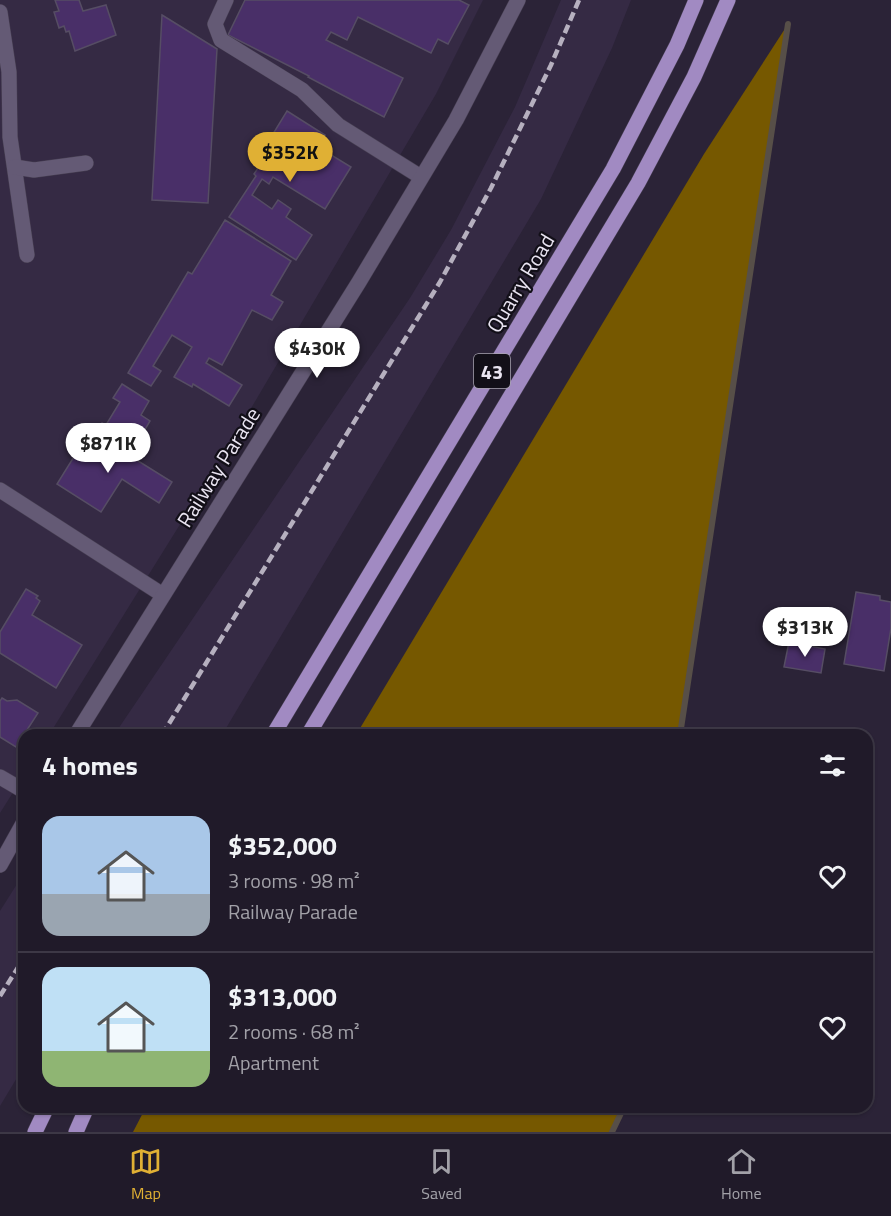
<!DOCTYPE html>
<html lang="en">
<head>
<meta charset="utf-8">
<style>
	:root { --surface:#201a29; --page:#2d2735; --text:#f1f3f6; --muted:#a2a1a8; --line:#3d3846; --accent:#e0b034 }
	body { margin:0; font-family:"Titillium Web",sans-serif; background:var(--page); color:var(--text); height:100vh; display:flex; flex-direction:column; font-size:22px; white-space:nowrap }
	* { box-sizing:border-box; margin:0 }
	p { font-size:20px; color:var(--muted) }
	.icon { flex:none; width:33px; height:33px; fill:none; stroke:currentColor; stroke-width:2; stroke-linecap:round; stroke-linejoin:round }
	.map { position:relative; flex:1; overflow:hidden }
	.sheet { position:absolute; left:18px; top:729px; width:855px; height:384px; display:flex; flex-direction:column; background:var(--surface); border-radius:18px; box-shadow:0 2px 4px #0004,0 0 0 2px var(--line) }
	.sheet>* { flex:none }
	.price { position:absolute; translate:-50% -51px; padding:0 14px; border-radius:21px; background:#fff; color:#222; font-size:20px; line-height:39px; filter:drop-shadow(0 2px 3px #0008) }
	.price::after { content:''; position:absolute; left:50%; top:36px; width:18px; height:14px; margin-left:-9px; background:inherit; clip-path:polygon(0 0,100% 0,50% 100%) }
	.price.on { background:var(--accent); color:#111 }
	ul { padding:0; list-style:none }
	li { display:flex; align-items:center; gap:18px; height:150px; padding:0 24px }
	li+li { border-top:2px solid var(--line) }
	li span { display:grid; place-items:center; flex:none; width:168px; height:120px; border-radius:18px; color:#555 }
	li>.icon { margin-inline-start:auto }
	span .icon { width:72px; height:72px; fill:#fffc; stroke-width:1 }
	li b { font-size:26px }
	h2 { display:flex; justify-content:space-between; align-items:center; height:72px; padding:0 24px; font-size:26px }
	.tabs { display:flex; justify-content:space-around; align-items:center; height:84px; border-top:2px solid var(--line); background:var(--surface); font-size:16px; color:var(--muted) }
	.tabs a { display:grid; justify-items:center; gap:3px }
	.tabs .on { color:var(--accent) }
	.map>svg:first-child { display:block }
	.built { fill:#352a44 }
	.forest { fill:#765800 }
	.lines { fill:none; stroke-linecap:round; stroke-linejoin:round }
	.stream { stroke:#574f48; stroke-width:6 }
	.building { fill:#492f68; stroke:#564d64; stroke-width:1.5 }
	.minor-casing { stroke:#463e51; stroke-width:16 }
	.major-casing { stroke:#463e51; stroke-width:16 }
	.minor { stroke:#645a75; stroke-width:15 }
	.major { stroke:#a18ac2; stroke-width:15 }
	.rail { stroke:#b6b0bf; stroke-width:4.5; stroke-dasharray:9 4.5; stroke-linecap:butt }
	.labels { text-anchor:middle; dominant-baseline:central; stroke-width:4.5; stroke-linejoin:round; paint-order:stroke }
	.shield { fill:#120f18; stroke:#a8a4b0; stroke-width:1.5 }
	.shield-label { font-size:20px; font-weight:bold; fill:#e9e4f1 }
	.street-label { font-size:21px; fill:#e9e4f1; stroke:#120f18 }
</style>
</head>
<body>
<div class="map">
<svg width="891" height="1132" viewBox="0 0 891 1132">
	<rect width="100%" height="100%" fill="#2b2337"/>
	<g class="built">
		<path d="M0,0H483L436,94L230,444L49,735H24V775L0,813Z"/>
		<path d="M561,0H631L612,48L541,199L222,735H114L410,298L451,230L515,107Z"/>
		<path d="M24,873V1066L0,1106V911Z"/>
	</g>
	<g class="forest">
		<path d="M788,24L680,735H356L704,154Z"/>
		<path d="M146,1107H624L612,1132H133Z"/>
	</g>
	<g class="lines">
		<g class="stream">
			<path d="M680,735L788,24"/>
			<path d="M612,1132L624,1107"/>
		</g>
	</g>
	<g class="building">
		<path d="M55,0H79L83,11L106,5L116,35L75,51L69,31L66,32L64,26L59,28L54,12L59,11Z"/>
		<path d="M245,0H459L469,5L448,44L438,39L431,53L358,17L347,40L331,32L326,40L403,78L384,117L308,77L309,76L228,35Z"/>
		<path d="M162,15L217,49L208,203L152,200Z"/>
		<path d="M287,111L325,135L318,147L351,167L325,209L273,177L269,184L262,179L252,195L272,209L278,200L291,209L286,217L312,235L296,260L229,217L256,176L254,174L258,168L254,165Z"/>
		<path d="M225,220L291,261L271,295L283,302L272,320L252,310L222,365L209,358L206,363L242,385L229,406L193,384L192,387L174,377L192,347L172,335L153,366L161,371L151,386L128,373L188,272L192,274Z"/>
		<path d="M122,384L149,401L141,415L150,421L136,445L108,427L104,434L97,430L102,423L106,425L120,402L113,398Z"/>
		<path d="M90,431L172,482L159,503L122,479L101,512L57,484Z"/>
		<path d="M26,589L38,596L36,598L40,601L32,615L82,645L56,688L0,653V632Z"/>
		<path d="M856,592L880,596V600L891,602V628L884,671L844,664Z"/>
		<path d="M789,642L825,649L821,673L784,667Z"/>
		<path d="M2,698L7,701L17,700L38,713L16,747L0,737V701Z"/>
	</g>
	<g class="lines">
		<g class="minor-casing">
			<g id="minor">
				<path d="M226,0L215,24L221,40L302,90L338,125L421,177"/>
				<path d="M0,12L9,72L10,137L27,255"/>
				<path d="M15,167L34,170L86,163"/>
				<path d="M0,490L163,595"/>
				<path d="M76,735L359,282L456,120L518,0"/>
				<path d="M0,777L24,791"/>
				<path d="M0,865L24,822"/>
			</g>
		</g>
		<g class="major-casing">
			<g id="major">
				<path d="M273,735L613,169L677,45L696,0"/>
				<path d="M308,735L638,183L694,77L728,0"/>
				<path d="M35,1132L47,1107"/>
				<path d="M76,1132L87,1107"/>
			</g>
		</g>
		<use href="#minor" class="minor"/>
		<use href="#major" class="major"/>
		<g class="rail">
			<path d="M162,735L440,282L491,188L551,65L579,0"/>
			<path d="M0,996L24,958"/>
		</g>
	</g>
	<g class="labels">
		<rect class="shield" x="474" y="354" width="36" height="34" rx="4.5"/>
		<g class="shield-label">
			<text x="492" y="371">43</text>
		</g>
		<g class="street-label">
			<text transform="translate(520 283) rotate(-59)">Quarry Road</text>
			<text transform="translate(218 467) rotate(-58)">Railway Parade</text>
		</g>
	</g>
</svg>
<b class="price on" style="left:290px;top:183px">$352K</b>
<b class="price" style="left:317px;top:379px">$430K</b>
<b class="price" style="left:108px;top:474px">$871K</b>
<b class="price" style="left:805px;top:658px">$313K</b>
<section class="sheet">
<h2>4 homes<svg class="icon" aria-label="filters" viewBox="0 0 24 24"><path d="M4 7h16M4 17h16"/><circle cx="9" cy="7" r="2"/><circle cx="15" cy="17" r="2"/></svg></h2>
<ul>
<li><span style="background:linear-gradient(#a9c7e8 65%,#9aa5b1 0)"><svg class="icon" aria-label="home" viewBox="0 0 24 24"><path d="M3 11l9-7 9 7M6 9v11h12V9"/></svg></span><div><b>$352,000</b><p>3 rooms · 98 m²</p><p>Railway Parade</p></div><svg class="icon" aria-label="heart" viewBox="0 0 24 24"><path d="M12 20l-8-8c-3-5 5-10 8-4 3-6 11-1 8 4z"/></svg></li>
<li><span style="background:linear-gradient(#bfe0f5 70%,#8fb573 0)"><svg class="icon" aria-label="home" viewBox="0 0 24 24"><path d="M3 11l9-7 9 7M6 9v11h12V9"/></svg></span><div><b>$313,000</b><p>2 rooms · 68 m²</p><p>Apartment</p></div><svg class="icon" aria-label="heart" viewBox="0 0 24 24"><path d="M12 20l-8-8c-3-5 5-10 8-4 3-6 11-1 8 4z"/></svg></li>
</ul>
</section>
</div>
<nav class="tabs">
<a class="on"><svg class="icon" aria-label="map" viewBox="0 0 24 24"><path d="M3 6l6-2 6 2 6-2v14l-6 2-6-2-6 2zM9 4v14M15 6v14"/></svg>Map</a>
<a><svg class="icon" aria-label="saved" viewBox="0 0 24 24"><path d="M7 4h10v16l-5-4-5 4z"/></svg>Saved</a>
<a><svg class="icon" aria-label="home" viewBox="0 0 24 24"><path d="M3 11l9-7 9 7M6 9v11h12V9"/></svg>Home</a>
</nav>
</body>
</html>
